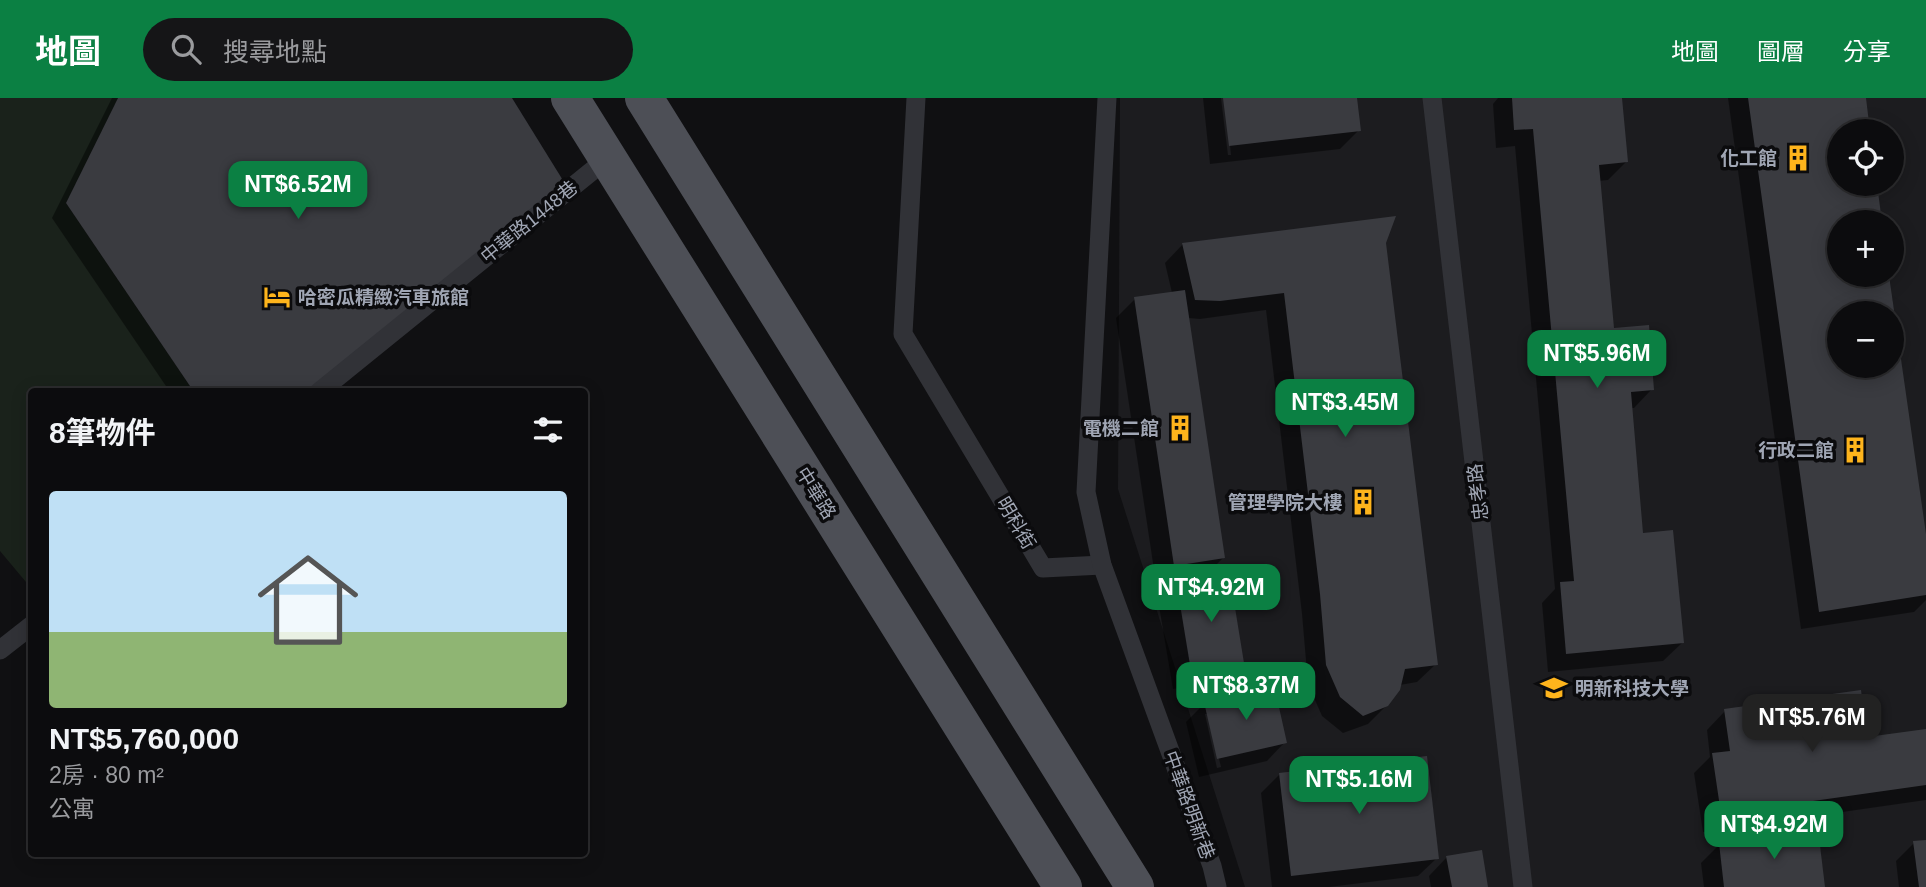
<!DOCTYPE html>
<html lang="zh-TW">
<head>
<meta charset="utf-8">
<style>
	:root { --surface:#0c0c0e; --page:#151517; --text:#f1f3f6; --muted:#9a9b9e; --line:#2c2c2e; --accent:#0b8043 }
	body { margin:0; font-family:Helvetica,"Noto Sans TC",sans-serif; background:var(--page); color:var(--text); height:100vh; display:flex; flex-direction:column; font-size:26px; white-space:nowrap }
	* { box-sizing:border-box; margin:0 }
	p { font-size:23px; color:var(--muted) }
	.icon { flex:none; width:38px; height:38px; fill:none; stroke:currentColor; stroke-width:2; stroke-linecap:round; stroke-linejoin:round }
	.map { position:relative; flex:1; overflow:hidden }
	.sheet { position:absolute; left:28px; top:290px; width:560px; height:469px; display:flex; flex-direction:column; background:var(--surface); border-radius:7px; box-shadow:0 4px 18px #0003,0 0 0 2px var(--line) }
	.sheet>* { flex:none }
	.controls { position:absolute; left:1827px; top:21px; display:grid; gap:14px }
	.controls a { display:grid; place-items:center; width:77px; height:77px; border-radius:50%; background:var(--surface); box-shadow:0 4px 18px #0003,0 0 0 2px var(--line); font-size:35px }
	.price { position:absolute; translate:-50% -60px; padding:0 16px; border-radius:14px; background:var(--accent); color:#fff; font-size:23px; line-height:46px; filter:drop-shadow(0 2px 4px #0008) }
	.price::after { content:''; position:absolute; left:50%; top:42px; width:21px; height:16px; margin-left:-10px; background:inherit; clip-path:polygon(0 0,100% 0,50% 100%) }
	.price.current { background:#222; color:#fff }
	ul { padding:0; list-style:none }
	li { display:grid; align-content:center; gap:14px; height:371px; padding:0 21px }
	li span { display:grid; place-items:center; height:217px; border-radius:7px; color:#555 }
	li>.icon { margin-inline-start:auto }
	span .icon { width:126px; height:126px; fill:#fffc; stroke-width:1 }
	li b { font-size:30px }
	h2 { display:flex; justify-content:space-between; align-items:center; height:84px; padding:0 21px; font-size:30px }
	header { display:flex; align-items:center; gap:42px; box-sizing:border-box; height:98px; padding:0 35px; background:var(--accent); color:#fff }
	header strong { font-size:33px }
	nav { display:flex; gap:38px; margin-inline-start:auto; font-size:24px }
	.search { width:490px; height:63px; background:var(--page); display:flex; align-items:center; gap:18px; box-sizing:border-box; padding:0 24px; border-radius:38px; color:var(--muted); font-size:26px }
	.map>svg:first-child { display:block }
	.built { fill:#1c1c1f; fill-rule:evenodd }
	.green { fill:#1a221b }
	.shadow { fill:#0007; fill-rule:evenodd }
	.building { fill:#3a3b40; fill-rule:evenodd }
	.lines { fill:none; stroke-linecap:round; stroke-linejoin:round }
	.lane { stroke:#313237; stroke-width:19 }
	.primary { stroke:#4d4f56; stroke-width:38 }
	.labels { text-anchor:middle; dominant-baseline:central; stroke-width:7; stroke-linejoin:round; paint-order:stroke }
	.poi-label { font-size:19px; font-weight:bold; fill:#a0a6b4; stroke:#0b0b0d; text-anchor:end }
	.street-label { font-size:19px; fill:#a0a6b4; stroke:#0b0b0d }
</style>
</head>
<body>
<header>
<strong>地圖</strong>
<div class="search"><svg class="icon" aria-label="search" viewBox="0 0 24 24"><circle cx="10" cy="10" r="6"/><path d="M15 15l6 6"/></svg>搜尋地點</div>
<nav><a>地圖</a><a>圖層</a><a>分享</a></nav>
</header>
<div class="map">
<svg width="1926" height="789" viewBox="0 0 1926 789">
	<rect width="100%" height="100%" fill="#101012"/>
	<path class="built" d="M1120,0H1926V789H1245L1118,391ZM1839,33H1892V86H1839ZM1839,124H1892V177H1839ZM1839,215H1892V268H1839Z"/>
	<path class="green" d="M0,0H118L66,105L194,294H32L31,490L0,453Z"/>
	<g class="shadow">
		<path d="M112,0H510L547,98L309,294H170L52,120Z"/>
		<path d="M1203,0H1221L1228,57H1231L1225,0H1355L1359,32L1340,51L1210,66Z"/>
		<path d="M1498,0H1620L1626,64L1608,82L1598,83L1612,232L1652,291L1634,310H1630L1642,437L1682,545L1663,563L1548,574L1542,505L1555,491L1515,48L1496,50L1493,6Z"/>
		<path d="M1728,0H1865L1869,33H1839V86H1876L1882,124H1839V177H1889L1926,447V502L1914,514L1801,531ZM1839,215H1892V268H1839Z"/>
		<path d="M1384,145L1436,566L1417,584L1400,587L1387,607L1368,626L1343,635L1322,618L1308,586L1302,516L1266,212L1200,221L1188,220L1223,460L1205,478L1156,485L1116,220L1135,201L1172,195L1165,165L1183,146Z"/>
		<path d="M1178,489L1242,564L1224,583L1173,591L1159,508Z"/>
		<path d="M1205,605L1285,644L1267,663L1199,679L1186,624ZM1205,616H1208L1221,669L1217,670Z"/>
		<path d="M1725,613L1866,641L1926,633V702L1703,734L1694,675L1710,659L1707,632Z"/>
		<path d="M1280,676L1437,760L1418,778L1329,789H1272L1261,695Z"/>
		<path d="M1926,743V789H1899L1896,763L1914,745Z"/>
		<path d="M1719,747L1823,789H1704L1701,765Z"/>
		<path d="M1447,759L1487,789H1431L1429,778Z"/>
	</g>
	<g class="building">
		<path d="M118,0H512L564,84L309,294H194L66,105Z"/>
		<path d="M1223,0H1357L1361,33L1229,48Z"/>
		<path d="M1512,0H1622L1628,64L1599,67L1614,230L1649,227L1654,292L1631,294L1643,435L1673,432L1684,545L1566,556L1560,484L1574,483L1533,31L1514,32Z"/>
		<path d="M1748,0H1866L1870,33H1839V86H1877L1882,124H1839V177H1889L1926,436V497L1819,514ZM1839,215H1892V268H1839Z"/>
		<path d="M1396,118L1386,145L1438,567L1405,571L1400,592L1388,608L1363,618L1340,599L1326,567L1320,496L1284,195L1220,203L1195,202L1182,145Z"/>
		<path d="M1185,192L1225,460L1174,468L1134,199Z"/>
		<path d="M1230,479L1244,565L1191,573L1177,488Z"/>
		<path d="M1274,587L1287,645L1217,661L1204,604Z"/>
		<path d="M1861,592L1867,639L1926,631V687L1721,716L1712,655L1730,653L1724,611Z"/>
		<path d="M1427,658L1439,761L1291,778L1279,675Z"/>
		<path d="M1818,731L1825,789H1724L1719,745Z"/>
		<path d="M1926,742V789H1919L1913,743Z"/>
		<path d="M1482,752L1488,789H1452L1446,758Z"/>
	</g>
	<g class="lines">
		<g class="lane">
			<path d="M916,0L903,236L1043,470L1102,467"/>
			<path d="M1107,0L1086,394L1102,467L1212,768L1217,789"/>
			<path d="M1432,0L1523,789"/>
			<path d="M319,294L608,60"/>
			<path d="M0,552L32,527"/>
		</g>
		<g class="primary">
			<path d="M570,0L1063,789"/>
			<path d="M644,0L1135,789"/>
		</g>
	</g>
	<defs>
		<g id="building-bare" transform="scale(2.1)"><path d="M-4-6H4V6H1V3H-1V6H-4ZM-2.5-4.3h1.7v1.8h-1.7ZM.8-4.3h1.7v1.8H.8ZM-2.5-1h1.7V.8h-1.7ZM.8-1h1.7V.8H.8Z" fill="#feb41c" stroke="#0b0b0d" stroke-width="2.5" paint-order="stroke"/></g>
		<g id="hotel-bare" transform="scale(2.1)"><path d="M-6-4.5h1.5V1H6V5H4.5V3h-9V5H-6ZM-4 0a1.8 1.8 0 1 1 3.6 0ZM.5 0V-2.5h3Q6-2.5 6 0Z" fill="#feb41c" stroke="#0b0b0d" stroke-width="2.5" paint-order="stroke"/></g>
		<g id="university-bare" transform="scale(2.1)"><path d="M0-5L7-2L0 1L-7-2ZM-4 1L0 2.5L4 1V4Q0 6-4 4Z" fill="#feb41c" stroke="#0b0b0d" stroke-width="2.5" paint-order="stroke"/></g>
	</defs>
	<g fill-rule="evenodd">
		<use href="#building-bare" x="1798" y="60"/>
		<use href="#hotel-bare" x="277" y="199"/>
		<use href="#building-bare" x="1180" y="330"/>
		<use href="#building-bare" x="1855" y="352"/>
		<use href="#building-bare" x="1363" y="404"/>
		<use href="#university-bare" x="1554" y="590"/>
	</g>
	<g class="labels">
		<g class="poi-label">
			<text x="1777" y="60">化工館</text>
			<text x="298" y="199" text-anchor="start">哈密瓜精緻汽車旅館</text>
			<text x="1159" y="330">電機二館</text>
			<text x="1834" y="352">行政二館</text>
			<text x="1342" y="404">管理學院大樓</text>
			<text x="1575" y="590" text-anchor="start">明新科技大學</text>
		</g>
		<g class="street-label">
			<text transform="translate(529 124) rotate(-39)">中華路1448巷</text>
			<text transform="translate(1478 394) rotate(-97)">忠孝路</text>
			<text transform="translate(816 395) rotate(58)">中華路</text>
			<text transform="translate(1016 425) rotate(59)">明科街</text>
			<text transform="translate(1189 707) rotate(70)">中華路明新巷</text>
		</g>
	</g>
</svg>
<div class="controls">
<a><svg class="icon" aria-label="locate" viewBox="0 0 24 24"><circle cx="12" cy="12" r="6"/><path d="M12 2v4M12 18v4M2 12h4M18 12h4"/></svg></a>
<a>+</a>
<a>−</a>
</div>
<b class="price" style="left:298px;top:123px">NT$6.52M</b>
<b class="price" style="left:1597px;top:292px">NT$5.96M</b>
<b class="price" style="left:1345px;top:341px">NT$3.45M</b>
<b class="price" style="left:1211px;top:526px">NT$4.92M</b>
<b class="price" style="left:1246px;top:624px">NT$8.37M</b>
<b class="price current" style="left:1812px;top:656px">NT$5.76M</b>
<b class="price" style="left:1359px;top:718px">NT$5.16M</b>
<b class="price" style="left:1774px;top:763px">NT$4.92M</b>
<section class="sheet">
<h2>8筆物件<svg class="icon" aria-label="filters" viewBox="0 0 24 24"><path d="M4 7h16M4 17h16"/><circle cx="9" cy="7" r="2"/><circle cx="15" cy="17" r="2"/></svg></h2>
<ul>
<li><span style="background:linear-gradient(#bfe0f5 65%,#8fb573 0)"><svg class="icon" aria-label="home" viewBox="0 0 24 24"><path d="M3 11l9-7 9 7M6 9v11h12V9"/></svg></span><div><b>NT$5,760,000</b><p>2房 · 80 m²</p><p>公寓</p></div></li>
</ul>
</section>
</div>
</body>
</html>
